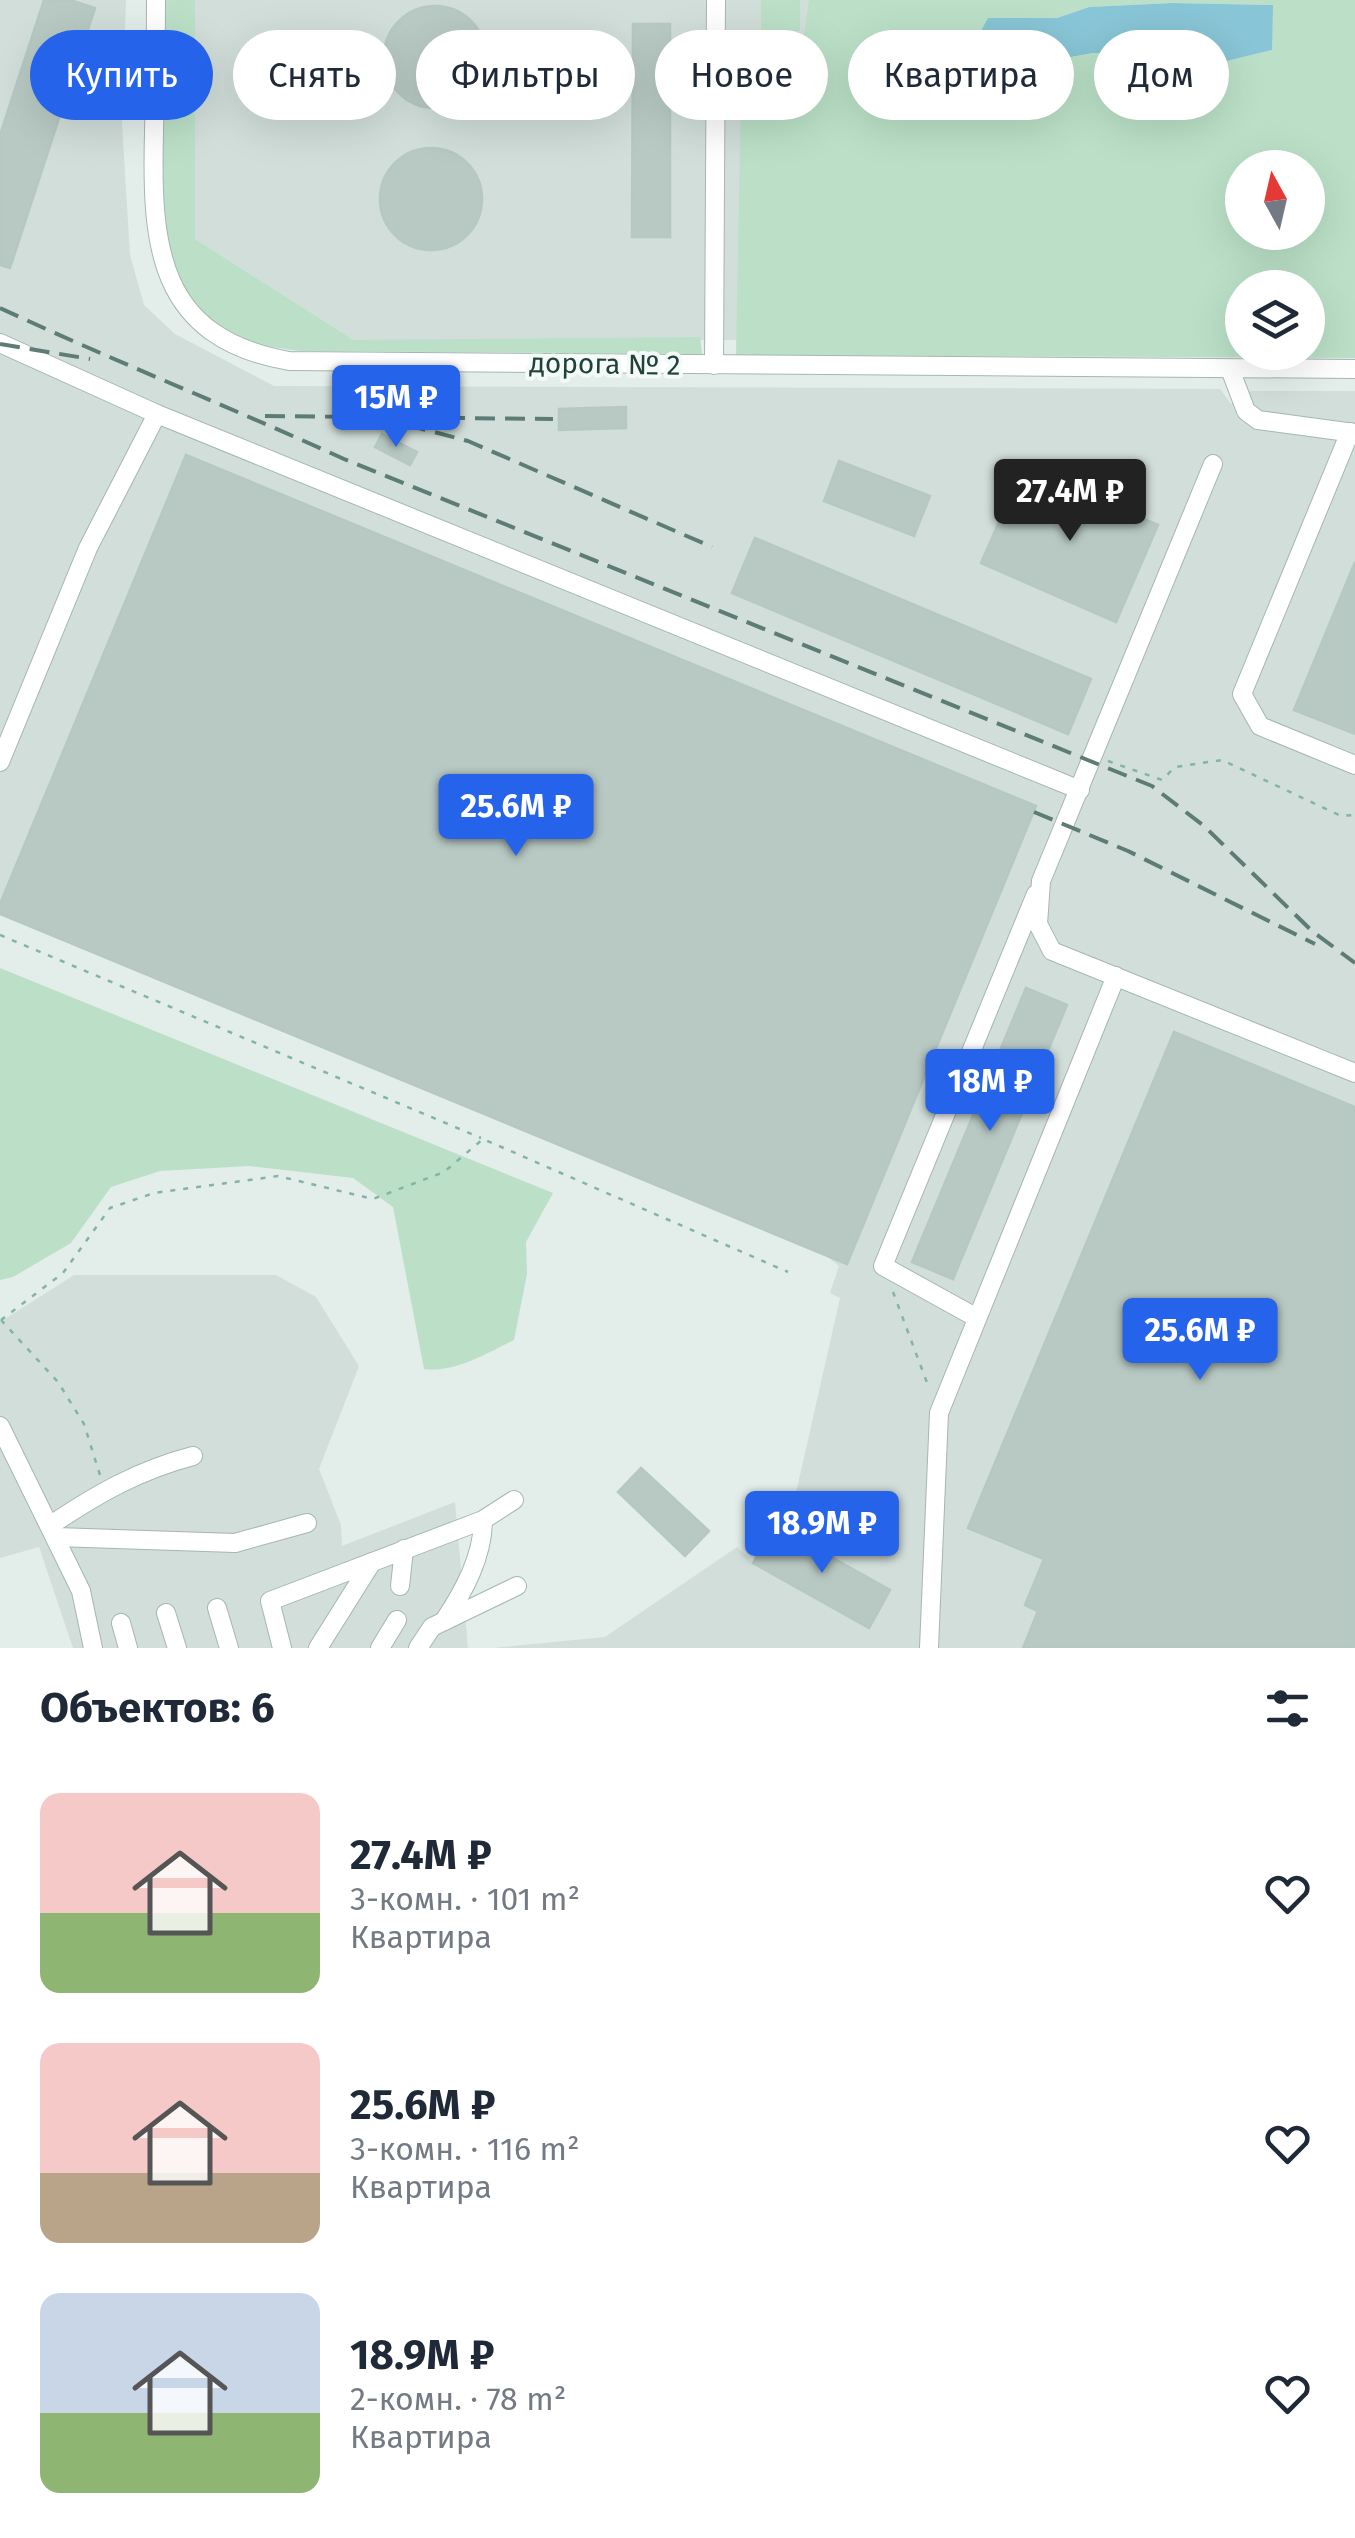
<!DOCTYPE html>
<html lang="ru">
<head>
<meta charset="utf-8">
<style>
	:root { --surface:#fff; --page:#f2f2f3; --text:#1f2937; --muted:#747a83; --accent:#2563eb }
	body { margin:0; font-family:"Fira Sans",sans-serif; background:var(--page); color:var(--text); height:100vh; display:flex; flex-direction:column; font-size:38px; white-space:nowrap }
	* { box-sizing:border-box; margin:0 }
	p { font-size:32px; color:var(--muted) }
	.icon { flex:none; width:55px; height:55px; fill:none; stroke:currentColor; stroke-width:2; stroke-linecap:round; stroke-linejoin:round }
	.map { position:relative; height:1648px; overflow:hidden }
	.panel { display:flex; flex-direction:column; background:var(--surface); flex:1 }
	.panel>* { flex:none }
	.banner { position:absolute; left:30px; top:30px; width:1295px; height:90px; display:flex; gap:20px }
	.needle { width:65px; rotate:352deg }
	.tools { position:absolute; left:1225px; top:150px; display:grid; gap:20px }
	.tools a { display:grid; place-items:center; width:100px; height:100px; border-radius:50%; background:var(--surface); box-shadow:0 10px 40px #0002; font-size:50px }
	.price { position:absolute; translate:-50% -85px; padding:0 22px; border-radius:10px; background:var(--accent); color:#fff; font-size:32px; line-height:65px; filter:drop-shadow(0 2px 5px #0008) }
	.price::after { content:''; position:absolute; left:50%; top:60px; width:30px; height:22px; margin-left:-15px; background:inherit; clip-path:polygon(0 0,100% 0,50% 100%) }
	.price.selected { background:#222; color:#fff }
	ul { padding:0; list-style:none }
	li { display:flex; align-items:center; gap:30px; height:250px; padding:0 40px }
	li span { display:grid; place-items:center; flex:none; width:280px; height:200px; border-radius:20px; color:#555 }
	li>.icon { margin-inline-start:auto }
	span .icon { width:120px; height:120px; fill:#fffc; stroke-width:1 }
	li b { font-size:42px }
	h2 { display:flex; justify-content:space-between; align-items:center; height:120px; padding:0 40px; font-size:42px }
	.chip { padding:0 35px; border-radius:45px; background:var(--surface); box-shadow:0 10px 40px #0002; font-size:35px; line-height:90px }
	.chip.selected { background:var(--accent); color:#fff }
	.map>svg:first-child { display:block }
	.built { fill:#d1ded9 }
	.green { fill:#bbe0c7; fill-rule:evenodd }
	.water { fill:#88c5d6 }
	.building { fill:#b8c9c3; stroke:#b5c8c1; stroke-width:2.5 }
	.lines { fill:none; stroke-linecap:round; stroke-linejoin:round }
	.minor-casing { stroke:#a5b7b2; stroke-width:20 }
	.path { stroke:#82b4a7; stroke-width:2.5; stroke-dasharray:5 8; stroke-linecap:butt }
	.minor { stroke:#fff; stroke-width:18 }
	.rail { stroke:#5c7c75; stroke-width:4; stroke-dasharray:20 10; stroke-linecap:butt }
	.labels { text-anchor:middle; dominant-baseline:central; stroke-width:8; stroke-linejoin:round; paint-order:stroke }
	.street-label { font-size:28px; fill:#21413a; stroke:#f4faf7 }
</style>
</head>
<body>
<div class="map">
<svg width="1355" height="1648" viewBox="0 0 1355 1648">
	<rect width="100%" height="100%" fill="#e3eeea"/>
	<g class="built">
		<path d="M0,0H126L122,124L130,255L144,305L175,334L274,386L1220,389L1231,404L1251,391H1355V1648H493L605,1637L737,1547L753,1562L774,1525L791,1515L840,1298L830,1293L839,1266L824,1254L0,912Z"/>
		<path d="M195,0H897L889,340H354L195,239Z"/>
		<path d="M74,1275H276L316,1297L359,1366L319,1469L341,1525L342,1546L455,1502L468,1648H73L39,1547L0,1558V1322Z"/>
	</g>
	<g class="green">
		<path d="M165,0H195V239L354,340L700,337L702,354L300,351C269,347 231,342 207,320C140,256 163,87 165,0Z"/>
		<rect x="761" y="0" width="39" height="31"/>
		<path d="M809,0H1355V358L736,355L742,36L804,35ZM1172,3L1272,5V50L1198,68L1153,54L1093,53L1027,65L988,18H1057L1089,7ZM1242,168H1308V232H1242ZM1242,288H1308V352H1242Z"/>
		<path d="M0,968L553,1193L526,1242L527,1274L514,1340C487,1353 455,1373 424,1369L393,1207L353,1178L249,1166L160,1171L111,1187L71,1243L13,1277L0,1280Z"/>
	</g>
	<path class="water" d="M1172,3L1273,5L1272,50L1198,68L1153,54L1093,53L1027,65L987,63L974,44L988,18H1057L1089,7Z"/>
	<g class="building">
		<path d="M44,0H70L95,8L10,268L0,265V135Z"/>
		<circle cx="435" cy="57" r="51"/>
		<path d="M633,24H670V237H632Z"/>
		<circle cx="431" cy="199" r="51"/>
		<path d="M626,407V428L559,430V409Z"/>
		<path d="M382,434L417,452L410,465L375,447Z"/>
		<path d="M186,455L1036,806L847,1264L0,914V904Z"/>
		<path d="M839,461L930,496L914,536L824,501Z"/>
		<path d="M1023,467L1158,525L1116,622L981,563Z"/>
		<path d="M755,538L1091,679L1068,734L732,593Z"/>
		<path d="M1355,562V734L1294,710Z"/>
		<path d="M1026,988L1067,1005L953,1279L912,1262Z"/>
		<path d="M1174,1032L1355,1107V1648H1023L1038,1611L1025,1605L1044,1559L968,1528Z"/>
		<path d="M641,1468L709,1531L685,1556L618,1492Z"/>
		<path d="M774,1525L890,1590L869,1628L753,1563Z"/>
	</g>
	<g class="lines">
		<g class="minor-casing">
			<g id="minor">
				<path d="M156,0C156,44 155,88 154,132C151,245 157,338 289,361L1355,369"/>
				<path d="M0,343L157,414L1080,790"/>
				<path d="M714,365L716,0"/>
				<path d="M1230,369L1246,411L1258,420L1355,433"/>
				<path d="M1350,432L1242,694L1260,726L1355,765"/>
				<path d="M1213,464L1041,881L1038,924L1052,951L1355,1073"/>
				<path d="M0,762L88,548L157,414"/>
				<path d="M977,1318L883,1266L1036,894"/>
				<path d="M0,1426L81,1591L93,1648"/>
				<path d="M51,1525C97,1494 139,1470 193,1456"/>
				<path d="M56,1537L235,1543L307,1523"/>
				<path d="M400,1586L404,1549"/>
				<path d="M217,1608L229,1648"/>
				<path d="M166,1613L177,1648"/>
				<path d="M444,1621C464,1591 483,1556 483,1520"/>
				<path d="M121,1623L128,1648"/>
				<path d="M282,1648L270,1601L483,1520L514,1500"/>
				<path d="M318,1648L372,1562"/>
				<path d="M380,1648L397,1620"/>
				<path d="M418,1648L432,1627L517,1586"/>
				<path d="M929,1648L939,1413L1116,976"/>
			</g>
		</g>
		<g class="path">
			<path d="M1108,761L1162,780L1175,767L1222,760L1341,816L1355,815"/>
			<path d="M0,935L481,1138"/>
			<path d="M893,1292L929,1388"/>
			<path d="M1,1320L63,1273L110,1208L154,1193L278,1176L373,1199L444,1172L483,1139L788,1272"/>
			<path d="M1,1320L58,1382L84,1424L100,1475"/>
		</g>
		<use href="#minor" class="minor"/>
		<g class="rail">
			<path d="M0,308C114,361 230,407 344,459L1152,786L1204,826L1312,931L1355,963"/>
			<path d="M0,344L90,359"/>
			<path d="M265,416L553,419"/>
			<path d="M377,417L468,441L712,547"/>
			<path d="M1034,812L1128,851L1315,944"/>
		</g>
	</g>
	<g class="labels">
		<g class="street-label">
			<text transform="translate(605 364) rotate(1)">дорога № 2</text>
		</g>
	</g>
</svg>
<div class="tools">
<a><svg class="needle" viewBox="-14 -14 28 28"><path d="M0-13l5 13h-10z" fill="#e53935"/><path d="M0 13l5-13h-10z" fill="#747a83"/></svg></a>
<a><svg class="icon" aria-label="layers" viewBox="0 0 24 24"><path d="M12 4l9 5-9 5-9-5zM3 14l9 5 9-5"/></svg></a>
</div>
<b class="price" style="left:396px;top:450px">15M ₽</b>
<b class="price selected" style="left:1070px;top:544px">27.4M ₽</b>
<b class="price" style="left:516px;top:859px">25.6M ₽</b>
<b class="price" style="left:990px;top:1134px">18M ₽</b>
<b class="price" style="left:1200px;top:1383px">25.6M ₽</b>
<b class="price" style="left:822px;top:1576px">18.9M ₽</b>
<div class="banner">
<a class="chip selected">Купить</a>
<a class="chip">Снять</a>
<a class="chip">Фильтры</a>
<a class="chip">Новое</a>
<a class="chip">Квартира</a>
<a class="chip">Дом</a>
</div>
</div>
<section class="panel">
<h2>Объектов: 6<svg class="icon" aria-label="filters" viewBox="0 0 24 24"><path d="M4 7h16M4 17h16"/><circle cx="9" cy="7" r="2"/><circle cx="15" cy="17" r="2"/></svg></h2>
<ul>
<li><span style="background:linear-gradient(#f6c9c9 60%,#8fb573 0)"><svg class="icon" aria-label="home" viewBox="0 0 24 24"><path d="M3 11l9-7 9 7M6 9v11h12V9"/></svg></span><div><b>27.4M ₽</b><p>3-комн. · 101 m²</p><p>Квартира</p></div><svg class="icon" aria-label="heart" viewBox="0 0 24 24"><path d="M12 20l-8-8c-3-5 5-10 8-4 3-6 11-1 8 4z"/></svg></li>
<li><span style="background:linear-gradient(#f6c9c9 65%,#b9a48a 0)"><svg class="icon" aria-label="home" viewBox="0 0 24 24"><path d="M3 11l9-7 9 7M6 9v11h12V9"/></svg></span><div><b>25.6M ₽</b><p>3-комн. · 116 m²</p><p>Квартира</p></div><svg class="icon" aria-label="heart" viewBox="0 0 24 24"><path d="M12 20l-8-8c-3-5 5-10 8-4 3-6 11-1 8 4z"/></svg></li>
<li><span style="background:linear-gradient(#c9d6e8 60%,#8fb573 0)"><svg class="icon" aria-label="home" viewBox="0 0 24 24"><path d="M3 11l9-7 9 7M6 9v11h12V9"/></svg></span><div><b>18.9M ₽</b><p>2-комн. · 78 m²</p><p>Квартира</p></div><svg class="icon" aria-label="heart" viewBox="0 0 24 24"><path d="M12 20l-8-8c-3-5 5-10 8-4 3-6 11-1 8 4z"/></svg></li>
</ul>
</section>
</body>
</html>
